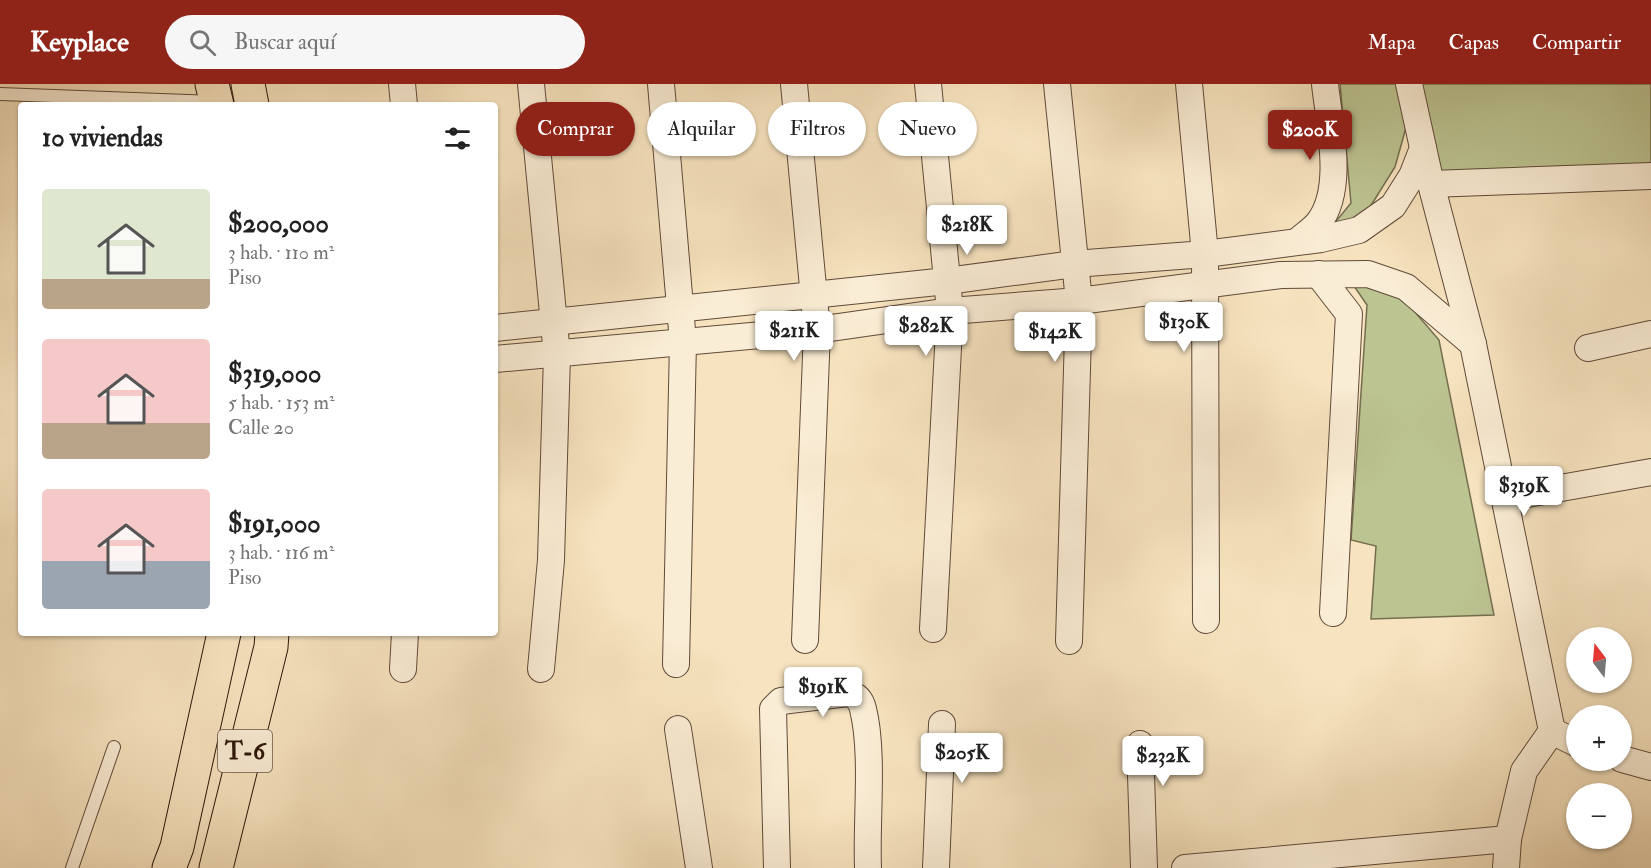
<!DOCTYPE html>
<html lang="es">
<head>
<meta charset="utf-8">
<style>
	:root { --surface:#fff; --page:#f6f6f6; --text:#222; --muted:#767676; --accent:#8f2418 }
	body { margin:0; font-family:"IM FELL Double Pica",serif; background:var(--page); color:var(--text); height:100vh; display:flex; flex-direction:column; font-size:22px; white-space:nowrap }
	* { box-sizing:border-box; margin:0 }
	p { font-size:20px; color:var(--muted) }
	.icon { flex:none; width:33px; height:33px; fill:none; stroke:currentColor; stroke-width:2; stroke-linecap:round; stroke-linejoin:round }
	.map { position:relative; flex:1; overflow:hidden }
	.sheet { position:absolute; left:18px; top:18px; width:480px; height:534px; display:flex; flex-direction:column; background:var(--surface); border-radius:6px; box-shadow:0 2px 4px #0004 }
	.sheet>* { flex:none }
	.hud { position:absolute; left:516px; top:18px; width:570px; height:54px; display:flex; gap:12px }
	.needle { width:39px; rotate:344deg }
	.controls { position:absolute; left:1566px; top:543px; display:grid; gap:12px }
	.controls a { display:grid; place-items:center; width:66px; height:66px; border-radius:50%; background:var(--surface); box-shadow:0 2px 4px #0004; font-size:30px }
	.price { position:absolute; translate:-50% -51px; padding:0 14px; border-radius:6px; background:#fff; color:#222; font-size:20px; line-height:39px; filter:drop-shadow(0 2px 3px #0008) }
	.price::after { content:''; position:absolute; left:50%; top:36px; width:18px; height:14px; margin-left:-9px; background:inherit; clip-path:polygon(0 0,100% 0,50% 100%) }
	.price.on { background:var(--accent); color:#fff }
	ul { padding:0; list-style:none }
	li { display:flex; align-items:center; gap:18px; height:150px; padding:0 24px }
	li span { display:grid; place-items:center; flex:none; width:168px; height:120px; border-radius:6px; color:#555 }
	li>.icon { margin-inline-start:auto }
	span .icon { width:72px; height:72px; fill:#fffc; stroke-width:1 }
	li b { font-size:26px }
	h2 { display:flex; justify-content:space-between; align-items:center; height:72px; padding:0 24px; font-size:26px }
	.chip { padding:0 21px; border-radius:27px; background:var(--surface); box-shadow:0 2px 4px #0004; font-size:21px; line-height:54px }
	.chip.on { background:var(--accent); color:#fff }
	header { display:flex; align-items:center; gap:36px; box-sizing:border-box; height:84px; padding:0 30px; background:var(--accent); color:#fff }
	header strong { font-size:28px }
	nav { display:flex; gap:33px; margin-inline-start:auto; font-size:21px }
	.search { width:420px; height:54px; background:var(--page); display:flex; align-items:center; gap:15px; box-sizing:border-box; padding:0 21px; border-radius:33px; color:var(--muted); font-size:22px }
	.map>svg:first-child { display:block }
	.green { fill:#bcc492; stroke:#746e4f; stroke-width:1.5 }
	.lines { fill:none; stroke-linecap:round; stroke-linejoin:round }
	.service-casing { stroke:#604a39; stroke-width:14 }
	.minor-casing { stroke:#604a39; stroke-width:28 }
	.trunk-casing { stroke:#2d170c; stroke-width:35 }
	.service { stroke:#faedd5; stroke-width:12 }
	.minor { stroke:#faedd5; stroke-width:26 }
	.trunk { stroke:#f7e3bf; stroke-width:33 }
	.labels { text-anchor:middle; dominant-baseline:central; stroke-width:4.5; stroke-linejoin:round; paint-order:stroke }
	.shield { fill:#faedd5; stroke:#6a5748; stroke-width:1.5 }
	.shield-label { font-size:24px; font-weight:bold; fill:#2d170c }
</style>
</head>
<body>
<header>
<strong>Keyplace</strong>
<div class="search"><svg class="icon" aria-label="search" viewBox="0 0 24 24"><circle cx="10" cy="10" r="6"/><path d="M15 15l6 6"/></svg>Buscar aquí</div>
<nav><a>Mapa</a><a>Capas</a><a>Compartir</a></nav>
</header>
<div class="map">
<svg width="1651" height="784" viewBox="0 0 1651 784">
	<rect width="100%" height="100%" fill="#f7e3bf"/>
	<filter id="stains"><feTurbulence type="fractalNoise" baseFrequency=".00333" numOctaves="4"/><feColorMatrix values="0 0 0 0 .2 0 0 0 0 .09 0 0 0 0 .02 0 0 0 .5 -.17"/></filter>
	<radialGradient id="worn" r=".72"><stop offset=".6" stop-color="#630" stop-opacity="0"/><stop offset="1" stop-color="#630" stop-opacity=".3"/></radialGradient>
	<g class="green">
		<path d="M1340,0H1397L1407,40L1395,83L1365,131L1333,141L1351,119Z"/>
		<path d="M1420,0H1651V84L1440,88Z"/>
		<path d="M1352,199L1402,213L1439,256L1494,531L1371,535L1376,462L1351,456L1367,221Z"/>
	</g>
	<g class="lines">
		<g class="service-casing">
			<g id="service">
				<path d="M0,10L215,18"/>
				<path d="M72,784L114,663"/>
			</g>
		</g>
		<g class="minor-casing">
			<g id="minor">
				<path d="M402,0L404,21"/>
				<path d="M531,0L557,271L551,476L541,585"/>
				<path d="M661,0L683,258L676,580"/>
				<path d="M794,0L817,246L805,556"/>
				<path d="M928,0L950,227L933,545"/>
				<path d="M1057,0L1079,217L1069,557"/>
				<path d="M1189,0L1205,170L1206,536"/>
				<path d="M1409,0L1431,100L1473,260L1552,647L1524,687L1508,755L1506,784"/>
				<path d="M1431,100L1651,92"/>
				<path d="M1298,157C1304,151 1313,146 1319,138C1345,104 1329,40 1325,0"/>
				<path d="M1318,190L1349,230L1333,529"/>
				<path d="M495,244L947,197L1074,180L1205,170L1321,155L1359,146L1393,122L1412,92L1423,64"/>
				<path d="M1588,264L1651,250"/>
				<path d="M495,275L817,246L950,227L1079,217L1281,191L1368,190L1406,203L1473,260"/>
				<path d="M1504,414L1651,388"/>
				<path d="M403,585L405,549"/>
				<path d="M678,645L699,784"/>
				<path d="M1552,647L1576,659"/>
				<path d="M1140,660L1144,784"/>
				<path d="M1622,675L1651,683"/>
				<path d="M777,784L773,625L781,617L848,609C856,611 861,616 863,625C874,669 866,736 868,784"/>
				<path d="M936,784L942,640"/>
				<path d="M1185,784L1508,755"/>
			</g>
		</g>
		<g class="trunk-casing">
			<g id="trunk">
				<path d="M212,0L217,21"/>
				<path d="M248,0L252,21"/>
				<path d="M169,784L177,763L224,549"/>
				<path d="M216,784L271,563L272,549"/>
			</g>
		</g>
		<use href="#service" class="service"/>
		<use href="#minor" class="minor"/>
		<use href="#trunk" class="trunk"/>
	</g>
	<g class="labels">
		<rect class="shield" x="218" y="646" width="54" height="42" rx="4.5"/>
		<g class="shield-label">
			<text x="245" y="667">T-6</text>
		</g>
	</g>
	<rect width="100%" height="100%" filter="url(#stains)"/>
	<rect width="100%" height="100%" fill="url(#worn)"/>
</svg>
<div class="controls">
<a><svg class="needle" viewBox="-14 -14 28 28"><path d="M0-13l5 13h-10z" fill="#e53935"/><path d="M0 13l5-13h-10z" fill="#767676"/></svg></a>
<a>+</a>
<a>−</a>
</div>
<b class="price on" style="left:1310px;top:77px">$200K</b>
<b class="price" style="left:967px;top:172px">$218K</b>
<b class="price" style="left:1184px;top:269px">$130K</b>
<b class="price" style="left:926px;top:273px">$282K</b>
<b class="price" style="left:794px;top:278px">$211K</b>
<b class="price" style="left:1055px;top:279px">$142K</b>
<b class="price" style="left:1524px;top:433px">$319K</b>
<b class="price" style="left:823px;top:634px">$191K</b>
<b class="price" style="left:962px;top:700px">$205K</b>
<b class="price" style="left:1163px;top:703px">$232K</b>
<div class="hud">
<a class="chip on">Comprar</a>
<a class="chip">Alquilar</a>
<a class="chip">Filtros</a>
<a class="chip">Nuevo</a>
</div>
<section class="sheet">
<h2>10 viviendas<svg class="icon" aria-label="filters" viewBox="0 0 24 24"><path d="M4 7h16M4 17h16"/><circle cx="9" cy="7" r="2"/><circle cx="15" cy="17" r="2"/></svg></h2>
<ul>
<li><span style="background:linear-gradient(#dfe7d0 75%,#b9a48a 0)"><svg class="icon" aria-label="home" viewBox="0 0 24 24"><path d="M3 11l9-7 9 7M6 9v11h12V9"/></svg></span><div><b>$200,000</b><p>3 hab. · 110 m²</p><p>Piso</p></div></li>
<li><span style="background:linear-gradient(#f6c9c9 70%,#b9a48a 0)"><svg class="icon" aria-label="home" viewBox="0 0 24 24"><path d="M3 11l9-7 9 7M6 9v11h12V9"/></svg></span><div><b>$319,000</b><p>5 hab. · 153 m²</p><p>Calle 20</p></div></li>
<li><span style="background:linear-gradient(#f6c9c9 60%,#9aa5b1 0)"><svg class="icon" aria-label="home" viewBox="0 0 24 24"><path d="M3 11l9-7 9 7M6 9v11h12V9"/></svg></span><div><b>$191,000</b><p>3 hab. · 116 m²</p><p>Piso</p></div></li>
</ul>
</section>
</div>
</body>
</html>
